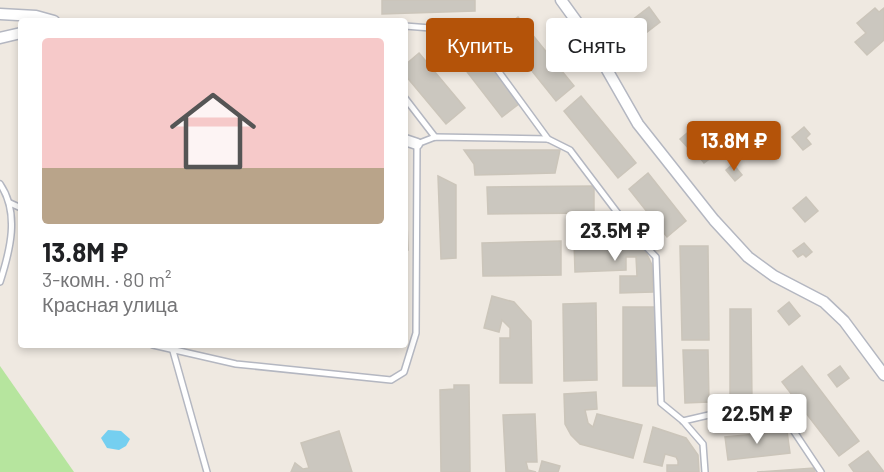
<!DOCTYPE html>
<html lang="ru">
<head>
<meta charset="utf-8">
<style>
	:root { --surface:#fff; --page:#f2f2f2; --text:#202124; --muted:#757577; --line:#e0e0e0; --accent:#b45309 }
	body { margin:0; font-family:Barlow,sans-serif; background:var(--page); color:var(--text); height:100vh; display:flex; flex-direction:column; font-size:22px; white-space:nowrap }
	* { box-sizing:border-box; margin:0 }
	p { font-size:20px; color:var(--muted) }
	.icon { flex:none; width:33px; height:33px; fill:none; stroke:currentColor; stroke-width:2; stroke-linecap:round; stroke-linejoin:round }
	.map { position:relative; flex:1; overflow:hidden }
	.side { position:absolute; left:18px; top:18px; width:390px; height:330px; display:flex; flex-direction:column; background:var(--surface); border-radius:6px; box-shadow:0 3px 9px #0003 }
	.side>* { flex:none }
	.top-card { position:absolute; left:426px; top:18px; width:368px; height:54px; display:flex; gap:12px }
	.price { position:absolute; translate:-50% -51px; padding:0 14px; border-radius:6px; background:#fff; color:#222; font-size:20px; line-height:39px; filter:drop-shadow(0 2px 3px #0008) }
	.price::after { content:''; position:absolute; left:50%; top:36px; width:18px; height:14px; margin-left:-9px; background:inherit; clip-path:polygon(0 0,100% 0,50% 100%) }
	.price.on { background:var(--accent); color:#fff }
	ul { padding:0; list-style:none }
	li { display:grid; align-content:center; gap:12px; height:318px; padding:0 24px }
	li+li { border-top:2px solid var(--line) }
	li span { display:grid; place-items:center; height:186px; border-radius:6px; color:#555 }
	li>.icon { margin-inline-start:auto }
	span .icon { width:108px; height:108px; fill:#fffc; stroke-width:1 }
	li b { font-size:26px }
	.tag { padding:0 21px; border-radius:6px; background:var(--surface); box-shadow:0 3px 9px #0003; font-size:21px; line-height:54px }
	.tag.on { background:var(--accent); color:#fff }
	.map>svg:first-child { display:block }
	.green { fill:#b6e59e }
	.water { fill:#75cff0 }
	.building { fill:#cbc7bf; stroke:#cbc5ba; stroke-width:1.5 }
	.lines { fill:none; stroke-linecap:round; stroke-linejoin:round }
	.lane-casing { stroke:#b4b7c1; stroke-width:8 }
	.street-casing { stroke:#b4b7c1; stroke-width:13 }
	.lane { stroke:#fff; stroke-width:5 }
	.street { stroke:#fff; stroke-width:10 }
</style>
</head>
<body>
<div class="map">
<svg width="884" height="472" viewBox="0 0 884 472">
	<rect width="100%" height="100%" fill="#efe9e1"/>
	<path class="green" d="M0,366L74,472H0Z"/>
	<path class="water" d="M108,430L121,431L130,439L126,446L119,450L107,448L101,438Z"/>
	<g class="building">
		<path d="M382,0H475V11L382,14Z"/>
		<path d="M649,7L660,22L642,36L631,21Z"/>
		<path d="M875,8L879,12L884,8V40L867,55L855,42L866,33L857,23Z"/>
		<path d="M518,17L574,86L556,101L500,31Z"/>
		<path d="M468,36L520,103L502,117L450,50Z"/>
		<path d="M419,53L465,108L446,124L405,75V65Z"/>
		<path d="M581,96L636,163L618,178L564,111Z"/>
		<path d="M804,127L810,134L806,138L811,144L803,150L792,137Z"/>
		<path d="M693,128L703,139L690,150L680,139Z"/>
		<path d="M757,128L762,134L753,141L749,135Z"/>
		<path d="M706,145L715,155L704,163L696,153Z"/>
		<path d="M464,150H560L555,173L475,175L474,164Z"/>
		<path d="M733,164L742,175L735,181L726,170Z"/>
		<path d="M405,165L408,250H405Z"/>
		<path d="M648,173L686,221L667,237L629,189Z"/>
		<path d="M438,176L456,185V258L441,259Z"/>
		<path d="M594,186V213L488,214L487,187Z"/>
		<path d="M806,197L818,211L805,222L793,208Z"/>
		<path d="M627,239L645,250L652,265L653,292L620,293V276H637L636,257H626V270L575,272L574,241Z"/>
		<path d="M561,241V275L483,276L482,243Z"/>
		<path d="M804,243L812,252L806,257L803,254L798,257L793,251Z"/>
		<path d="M680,246H708L709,340H682Z"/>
		<path d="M492,296L514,302L531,321L532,383H500V338H510V328L502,320L499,332L484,328Z"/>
		<path d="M789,302L800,316L789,325L778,311Z"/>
		<path d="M596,303L597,380L564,381L563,304Z"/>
		<rect x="623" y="307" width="33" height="79"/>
		<path d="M730,309H751L752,402H730Z"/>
		<path d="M683,350H708L709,402L685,403Z"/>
		<path d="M802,366L859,441L839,456L782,382Z"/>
		<path d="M840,366L849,378L837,387L828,375Z"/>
		<path d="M454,385H469L470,472H441L440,390L454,389Z"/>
		<path d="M596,392L597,409L585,410L588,423L593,427L597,414L642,425L633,458L580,444L571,435L565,424L564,394Z"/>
		<path d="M535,414L537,462H526L528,470L536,472H506L503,415Z"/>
		<path d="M653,427L686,438L698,455L699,472H667V465H678V461L676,457L665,454L662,466L644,462Z"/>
		<path d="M339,431L352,472H291L295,463L303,469L309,468L301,443Z"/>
		<path d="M787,431L790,453L728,460L725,437Z"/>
		<path d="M868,451L884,472H854L849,465Z"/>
		<path d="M542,461L560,466L558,472H539Z"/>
		<path d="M814,468L815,472H757Z"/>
	</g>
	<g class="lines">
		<g class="lane-casing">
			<g id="lane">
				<path d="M405,26L469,31L548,139"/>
				<path d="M405,98L435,137"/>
				<path d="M0,184C20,213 10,251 0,282"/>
				<path d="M10,203L21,208"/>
				<path d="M153,345L236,364L391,380L404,372L416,333L417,144L435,137L548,139L570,150L632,232L656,257L661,403L683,421L703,444L705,472"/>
				<path d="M173,351L207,472"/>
				<path d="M683,421L773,400L821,472"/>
			</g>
		</g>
		<g class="street-casing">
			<g id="street">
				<path d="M561,0L590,40L638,124L714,220L748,257L774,276L824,302L844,321L884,375"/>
				<path d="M0,14L36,16L54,21"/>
				<path d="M0,38L21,33"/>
				<path d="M405,140L417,144"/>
			</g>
		</g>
		<use href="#lane" class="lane"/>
		<use href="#street" class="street"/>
	</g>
</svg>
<b class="price on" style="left:734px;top:172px">13.8M ₽</b>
<b class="price" style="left:615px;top:262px">23.5M ₽</b>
<b class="price" style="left:757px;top:445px">22.5M ₽</b>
<div class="top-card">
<a class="tag on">Купить</a>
<a class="tag">Снять</a>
</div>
<section class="side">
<ul>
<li><span style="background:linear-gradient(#f6c9c9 70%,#b9a48a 0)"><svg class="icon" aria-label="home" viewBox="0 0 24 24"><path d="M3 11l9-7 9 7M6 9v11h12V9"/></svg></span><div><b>13.8M ₽</b><p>3-комн. · 80 m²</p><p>Красная улица</p></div></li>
</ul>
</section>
</div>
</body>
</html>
